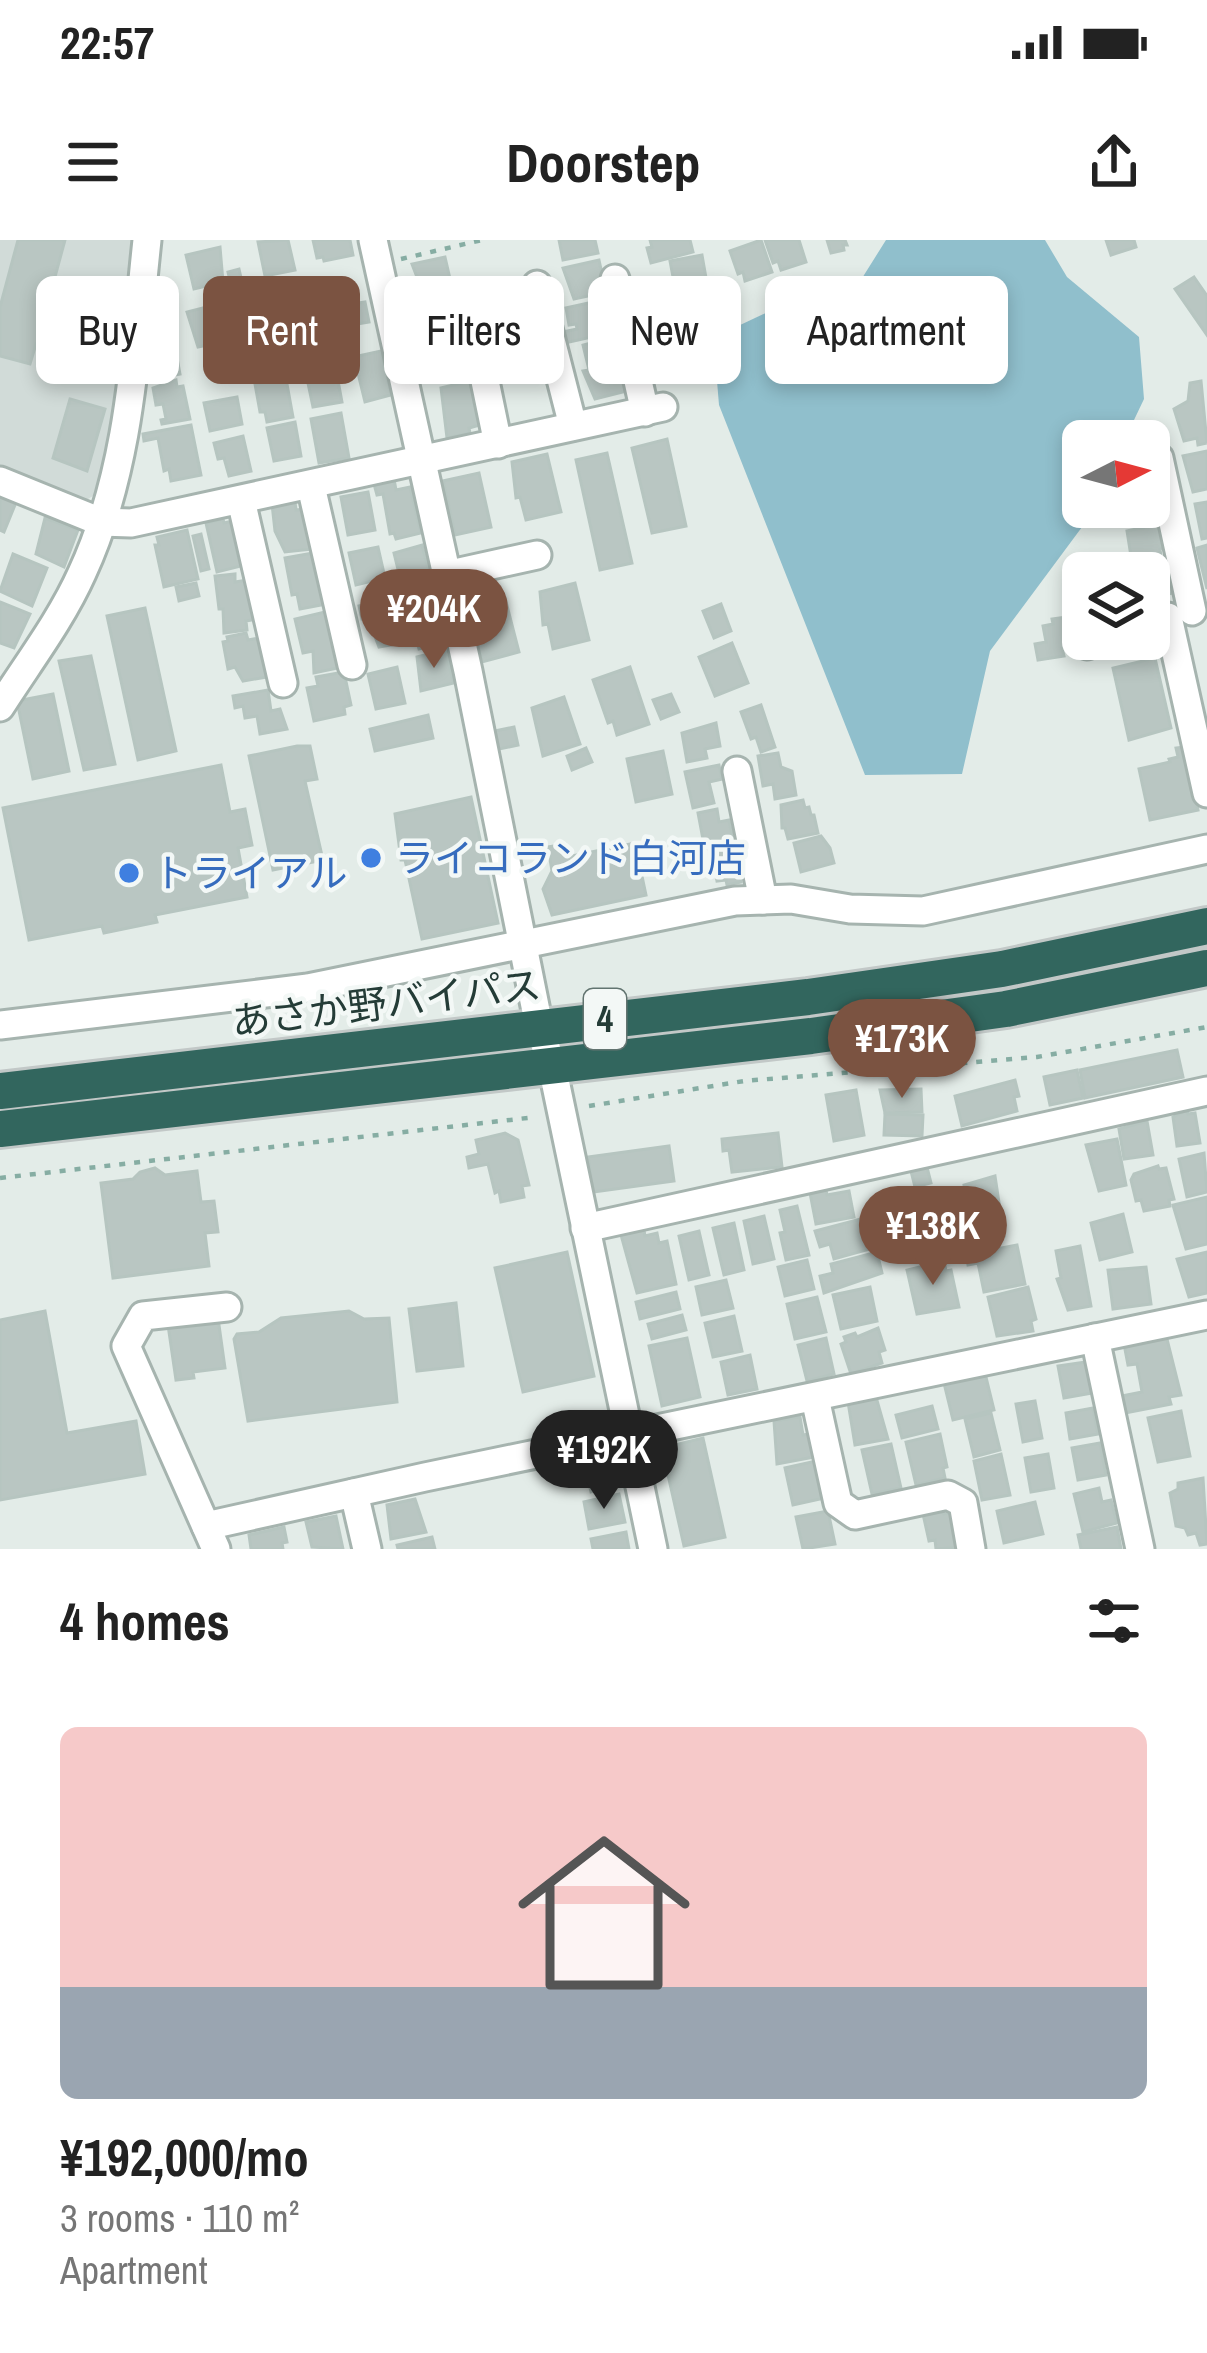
<!DOCTYPE html>
<html lang="en">
<head>
<meta charset="utf-8">
<style>
	:root { --surface:#fff; --page:#f6f6f6; --text:#222; --muted:#767676; --accent:#7b5341 }
	body { margin:0; font-family:"Archivo Narrow","Noto Sans JP",sans-serif; background:var(--page); color:var(--text); height:100vh; display:flex; flex-direction:column; font-size:45px; white-space:nowrap }
	* { box-sizing:border-box; margin:0 }
	p { font-size:39px; color:var(--muted) }
	.icon { flex:none; width:66px; height:66px; fill:none; stroke:currentColor; stroke-width:2; stroke-linecap:round; stroke-linejoin:round }
	.map { position:relative; height:1309px; overflow:hidden }
	.side { display:flex; flex-direction:column; background:var(--surface); flex:1 }
	.side>* { flex:none }
	.guide { position:absolute; left:36px; top:36px; width:1137px; height:108px; display:flex; gap:24px }
	.needle { width:78px; rotate:84deg }
	.tools { position:absolute; left:1062px; top:180px; display:grid; gap:24px }
	.tools a { display:grid; place-items:center; width:108px; height:108px; border-radius:18px; background:var(--surface); box-shadow:0 6px 18px #0003; font-size:60px }
	.price { position:absolute; translate:-50% -102px; padding:0 27px; border-radius:42px; background:var(--accent); color:#fff; font-size:39px; line-height:78px; filter:drop-shadow(0 3px 6px #0008) }
	.price::after { content:''; position:absolute; left:50%; top:72px; width:36px; height:27px; margin-left:-18px; background:inherit; clip-path:polygon(0 0,100% 0,50% 100%) }
	.price.current { background:#222; color:#fff }
	ul { padding:0; list-style:none }
	li { display:grid; align-content:center; gap:24px; height:636px; padding:0 60px }
	li span { display:grid; place-items:center; height:372px; border-radius:18px; color:#555 }
	li>.icon { margin-inline-start:auto }
	span .icon { width:216px; height:216px; fill:#fffc; stroke-width:1 }
	li b { font-size:51px }
	h2 { display:flex; justify-content:space-between; align-items:center; height:144px; padding:0 60px; font-size:51px }
	.tag { padding:0 42px; border-radius:18px; background:var(--surface); box-shadow:0 6px 18px #0003; font-size:42px; line-height:108px }
	.tag.current { background:var(--accent); color:#fff }
	.status { display:flex; justify-content:space-between; align-items:center; height:84px; padding:0 60px; background:var(--surface); direction:ltr }
	.status svg { height:33px; fill:currentColor }
	header { display:flex; justify-content:space-between; align-items:center; height:156px; padding:0 60px; background:var(--surface); font-size:54px; font-weight:700 }
	.map>svg:first-child { display:block }
	.built { fill:#d1dbd8 }
	.water { fill:#90bfcc }
	.building { fill:#b9c6c2; stroke:#b6c5c0; stroke-width:3 }
	.lines { fill:none; stroke-linecap:round; stroke-linejoin:round }
	.street-casing { stroke:#a6b4af; stroke-width:33 }
	.highway-casing { stroke:#c2c8c7; stroke-width:42 }
	.path { stroke:#86ada3; stroke-width:4.5; stroke-dasharray:6 9; stroke-linecap:butt }
	.street { stroke:#fff; stroke-width:27 }
	.highway { stroke:#32665e; stroke-width:36 }
	.shop-dot { fill:#3f7fe0; stroke:#f3f8f6; stroke-width:4.5 }
	.labels { text-anchor:middle; dominant-baseline:central; stroke-width:9; stroke-linejoin:round; paint-order:stroke }
	.shield { fill:#f3f8f6; stroke:#627470; stroke-width:3 }
	.shield-label { font-size:36px; font-weight:bold; fill:#243c37 }
	.shop-label { font-size:39px; fill:#366cbe; stroke:#f3f8f6; text-anchor:start }
	.street-label { font-size:39px; fill:#243c37; stroke:#f3f8f6 }
</style>
</head>
<body>
<div class="status"><b>22:57</b><svg viewBox="0 0 49 12"><path d="M0 12V9h3v3zM5 12V6h3v6zM10 12V3h3v9zM15 12V0h3v12zM26 1h20v11H26zM47 4h2v5h-2z"/></svg></div>
<header><svg class="icon" aria-label="menu" viewBox="0 0 24 24"><path d="M4 6h16M4 12h16M4 18h16"/></svg>Doorstep<svg class="icon" aria-label="share" viewBox="0 0 24 24"><path d="M12 15V3M7 8l5-5 5 5M5 13v7h14v-7"/></svg></header>
<div class="map">
<svg width="1207" height="1309" viewBox="0 0 1207 1309">
	<rect width="100%" height="100%" fill="#e3ece8"/>
	<path class="built" d="M0,0H133L121,158L102,250L82,263L0,231Z"/>
	<path class="water" d="M886,0H1045L1067,37L1139,97L1144,159L1124,201H1083V267H1093L1085,283L990,411L962,534L865,535L719,165L714,105L738,86L768,72L793,99L854,51Z"/>
	<g class="building">
		<path d="M18,0H65L40,92L59,97L57,106L56,109L36,104L30,124L0,116V67Z"/>
		<path d="M288,0L295,30L265,36L258,2Z"/>
		<path d="M313,0H350L353,15L324,21L323,17L317,18Z"/>
		<path d="M559,0H595L598,13L563,20Z"/>
		<path d="M650,0H690L693,12L651,23L647,8L652,7Z"/>
		<path d="M761,0L772,32L745,41L743,32L738,34L730,11Z"/>
		<path d="M765,0H799L806,22L781,30L778,21L773,23Z"/>
		<path d="M827,0H845L847,5H843L844,10L831,13Z"/>
		<path d="M1106,0H1134L1136,7L1111,15Z"/>
		<path d="M220,7L223,42L194,49L186,15Z"/>
		<path d="M702,15L709,55L703,56L705,64L683,68L681,57L677,58L670,21Z"/>
		<path d="M445,17L451,43L446,44L447,47L423,53L412,24Z"/>
		<path d="M599,20L606,52L574,59L563,28Z"/>
		<path d="M239,29L242,42L231,45L228,32Z"/>
		<path d="M1194,37L1207,56V95L1175,49Z"/>
		<path d="M313,44L317,61L322,60L327,83L295,90L287,50Z"/>
		<path d="M527,47L535,85L509,90L507,79L502,80L497,54Z"/>
		<path d="M349,49L352,64L365,62L369,82L339,87L333,52Z"/>
		<path d="M265,54L274,100L247,105L234,60Z"/>
		<path d="M456,57L465,90L433,98L431,92L427,93L420,67Z"/>
		<path d="M611,58L618,91L565,103L563,92L577,89L576,84L569,85L566,68Z"/>
		<path d="M218,64L227,101L198,107L187,72Z"/>
		<path d="M166,71L168,82L164,83V88L156,90L153,74Z"/>
		<path d="M702,72L691,91L682,93L684,100L679,101L680,106L673,108L676,120L652,129L642,89Z"/>
		<path d="M541,89L548,117L506,127L502,109L508,107L506,98Z"/>
		<path d="M618,96L631,150L595,159L583,131L589,130L583,105Z"/>
		<path d="M466,97L474,134L443,140L441,134L437,135L431,105Z"/>
		<path d="M174,102L180,134L154,139L149,112Z"/>
		<path d="M381,111L391,155L365,162L354,117Z"/>
		<path d="M334,119L342,162L313,167L304,124Z"/>
		<path d="M275,131L276,135L285,133L293,177L267,182L265,172H260L255,144L262,143L260,134Z"/>
		<path d="M176,140L177,147L183,146L190,179L162,184L161,180L166,179L163,164L156,165L153,148Z"/>
		<path d="M474,140L480,185L469,188L470,193L447,198L441,148Z"/>
		<path d="M1201,141L1207,203L1198,205L1197,198L1184,201L1174,169L1188,161L1190,143Z"/>
		<path d="M237,157L242,184L210,191L204,163Z"/>
		<path d="M70,159L105,169L87,231L53,218Z"/>
		<path d="M341,173L349,218L319,223L311,179Z"/>
		<path d="M295,182L301,216L274,221L267,188Z"/>
		<path d="M191,185L201,235L171,241L169,229L164,231L158,198L144,201L143,194Z"/>
		<path d="M243,196L251,231L229,236L224,218L218,219L214,203Z"/>
		<path d="M667,199L686,286L652,293L632,208Z"/>
		<path d="M1207,211V249L1193,252L1183,216Z"/>
		<path d="M607,213L632,323L600,330L576,220Z"/>
		<path d="M547,214L561,272L526,280L520,257L516,258L512,222Z"/>
		<path d="M1149,230L1157,278L1127,283L1124,267H1149Z"/>
		<path d="M479,233L491,287L455,295L443,241Z"/>
		<path d="M394,239L396,250L410,247L421,293L396,299L394,293L390,294L383,254L377,255L374,244Z"/>
		<path d="M368,252L375,290L348,295L341,257Z"/>
		<path d="M0,253L17,260L4,292L0,290Z"/>
		<path d="M295,262L296,270L306,269L313,309L285,312L275,291L272,264Z"/>
		<path d="M1207,262V298L1202,299L1195,264Z"/>
		<path d="M45,278L78,290L64,327L36,314Z"/>
		<path d="M223,279L224,283L237,280L243,310L237,311L241,326L217,332L206,283Z"/>
		<path d="M1160,284L1166,308L1160,309L1161,317L1152,318L1154,325L1133,329L1127,291Z"/>
		<path d="M187,290L198,339L164,347L155,305H159L157,297Z"/>
		<path d="M201,294L209,329L201,331L193,296Z"/>
		<path d="M422,305L432,343L403,350L394,313Z"/>
		<path d="M1207,305V349L1197,308Z"/>
		<path d="M378,307L385,338L356,345L349,313Z"/>
		<path d="M313,313L326,364L300,369L297,354L292,355L285,318Z"/>
		<path d="M13,314L47,328L32,366L0,351Z"/>
		<path d="M1168,327L1173,353L1157,356L1158,363L1149,368V333L1142,332Z"/>
		<path d="M235,334V342L248,340L257,379L246,381L247,390L224,393L223,369H219L215,336Z"/>
		<path d="M1083,339V393H1082L1081,381L1075,382L1071,356L1078,355L1076,340Z"/>
		<path d="M196,343L199,356L179,361L176,347Z"/>
		<path d="M575,343L589,400L553,409L548,384L543,385L540,352Z"/>
		<path d="M505,358L519,412L482,422L469,367Z"/>
		<path d="M394,359L402,403L379,407L368,378L362,379L359,366Z"/>
		<path d="M0,362L30,374L14,408L0,403Z"/>
		<path d="M435,362L444,403L419,409L409,368Z"/>
		<path d="M721,364L731,391L714,398L703,371Z"/>
		<path d="M145,368L176,511L138,520L107,376Z"/>
		<path d="M329,371L342,427L314,433L313,411L303,413L295,379Z"/>
		<path d="M1067,377L1070,397L1076,396L1078,406L1062,408L1064,416L1038,420L1035,404L1046,402L1043,386L1053,384L1052,379Z"/>
		<path d="M246,393L248,400L259,398L260,407L265,406L267,437L243,441L235,427L228,429L223,402L228,401L227,397Z"/>
		<path d="M732,403L748,443L715,456L699,417Z"/>
		<path d="M445,410L454,443L421,451L417,417Z"/>
		<path d="M91,416L115,524L84,530L59,421Z"/>
		<path d="M1155,418L1171,488L1129,500L1113,428Z"/>
		<path d="M397,427L405,463L376,469L368,434Z"/>
		<path d="M630,427L649,484L617,495L613,481L608,483L593,440Z"/>
		<path d="M344,432L351,465L344,467L345,474L314,481L307,448L318,446L316,437Z"/>
		<path d="M268,450L271,471L280,469L287,489L260,494L257,476L245,478L243,466L235,468L233,456Z"/>
		<path d="M53,454L69,531L33,539L17,461Z"/>
		<path d="M671,454L679,472L661,479L653,460Z"/>
		<path d="M564,457L580,504L543,516L532,468Z"/>
		<path d="M761,465L775,507L761,512L756,497L751,499L741,472Z"/>
		<path d="M428,475L433,498L375,511L370,489Z"/>
		<path d="M716,483L720,506L705,509L707,518L687,522L682,493Z"/>
		<path d="M514,487L518,505L499,509L495,491Z"/>
		<path d="M297,506H310L317,539L305,541L323,620L273,630L249,516Z"/>
		<path d="M1185,507L1198,570L1150,580L1139,529L1170,522L1169,519L1178,517L1176,508Z"/>
		<path d="M586,508L592,522L572,530L567,516Z"/>
		<path d="M663,511L672,554L636,562L627,519Z"/>
		<path d="M778,513L781,527L792,531L796,555L775,559L773,544L763,546L758,516Z"/>
		<path d="M221,525L230,572L245,569L252,605L238,608L247,657L155,675L157,682L104,693L102,686L29,700L3,568Z"/>
		<path d="M719,525L722,539L709,542L714,563L693,568L685,532Z"/>
		<path d="M471,557L498,683L422,699L405,620H401L395,574Z"/>
		<path d="M803,560L805,568L809,567L811,575H814L818,593L788,599L785,588H782L781,565Z"/>
		<path d="M717,569L719,582L729,580L734,604L705,610L698,573Z"/>
		<path d="M821,596L830,608L834,623L801,632L794,603Z"/>
		<path d="M635,603L646,655L552,675L543,649L552,631L548,607L565,604L567,617Z"/>
		<path d="M738,606L741,642L727,645L726,640L717,641L712,611Z"/>
		<path d="M1177,810L1183,837L1085,858L1080,830Z"/>
		<path d="M1077,830L1083,858L1050,865L1044,837Z"/>
		<path d="M1015,840L1019,856L1014,857L1017,871L962,886L955,856Z"/>
		<path d="M921,849L922,872L885,873L880,850Z"/>
		<path d="M856,850L864,895L834,901L826,855Z"/>
		<path d="M1187,870L1188,874L1195,873L1200,903L1177,906L1173,877Z"/>
		<path d="M885,874L923,875L922,896L884,895Z"/>
		<path d="M1147,881L1153,915L1124,919L1119,889Z"/>
		<path d="M505,893L518,900L529,945L522,946L524,957L501,962L499,951L495,953L488,924L469,928L467,917L479,914L476,900Z"/>
		<path d="M778,893L782,927L732,932L729,910L723,911L722,899Z"/>
		<path d="M1117,899L1126,945L1099,951L1086,905Z"/>
		<path d="M669,906L674,941L593,952L588,917Z"/>
		<path d="M1204,913L1207,952L1187,957L1179,919Z"/>
		<path d="M1158,926L1159,929L1166,928L1174,959L1169,960L1170,966L1144,971L1141,960L1136,961L1131,940L1134,934Z"/>
		<path d="M927,927L931,943L915,947L911,931Z"/>
		<path d="M155,928L165,935L197,931L201,962L214,961L218,992L205,993L209,1026L113,1038L101,943L133,939L140,932Z"/>
		<path d="M995,936L1004,996L973,1001L964,945Z"/>
		<path d="M826,950L827,955L849,951L854,977L816,984L810,953Z"/>
		<path d="M1207,957V1004L1186,1009L1173,965Z"/>
		<path d="M935,960L943,1002L934,1004L936,1016L916,1020L914,1012L909,1013L900,968Z"/>
		<path d="M797,966L809,1015L786,1020L780,993L785,992L780,970Z"/>
		<path d="M1123,974L1132,1012L1100,1020L1091,983Z"/>
		<path d="M764,976L774,1019L753,1024L744,981Z"/>
		<path d="M868,977L877,1007L834,1019L830,1004L820,1007L815,991Z"/>
		<path d="M734,983L744,1030L724,1035L713,988Z"/>
		<path d="M644,990L645,996L657,993L659,1003L667,1001L676,1044L637,1053L621,995Z"/>
		<path d="M699,991L709,1035L689,1040L679,996Z"/>
		<path d="M1017,1005L1025,1044L984,1052L978,1023L968,1025L966,1015Z"/>
		<path d="M1080,1006L1091,1066L1068,1070L1057,1039L1061,1038L1056,1011Z"/>
		<path d="M567,1012L594,1136L523,1152L495,1028Z"/>
		<path d="M877,1012L882,1033L824,1053L820,1036L833,1033L831,1024Z"/>
		<path d="M1207,1012V1053L1189,1057L1177,1019Z"/>
		<path d="M807,1020L814,1049L785,1056L778,1027Z"/>
		<path d="M944,1021L946,1031L951,1030L959,1067L917,1074L907,1030Z"/>
		<path d="M1146,1027L1151,1064L1113,1069L1108,1030Z"/>
		<path d="M726,1040L733,1068L702,1075L696,1047Z"/>
		<path d="M870,1047L877,1081L841,1089L833,1055Z"/>
		<path d="M1028,1047L1036,1079L1031,1081L1033,1091L997,1096L988,1057Z"/>
		<path d="M676,1052L680,1069L640,1079L636,1062Z"/>
		<path d="M817,1057L826,1092L795,1099L787,1064Z"/>
		<path d="M456,1063L463,1126L417,1131L409,1069Z"/>
		<path d="M45,1071L67,1193L136,1181L145,1234L0,1260V1080Z"/>
		<path d="M349,1071L364,1079L389,1078L397,1162L248,1181L234,1099L237,1094L259,1092L281,1078Z"/>
		<path d="M682,1075L686,1090L652,1099L648,1084Z"/>
		<path d="M734,1076L742,1111L713,1117L705,1083Z"/>
		<path d="M218,1078L225,1128L193,1132L194,1138L176,1140L168,1085Z"/>
		<path d="M878,1088L885,1110L879,1112L882,1123L851,1134L841,1104L846,1102L844,1097L855,1093L857,1097Z"/>
		<path d="M1166,1095L1181,1155L1169,1157L1171,1164L1120,1174L1117,1157L1142,1152L1137,1124L1128,1125L1124,1104Z"/>
		<path d="M687,1098L700,1157L662,1166L649,1106Z"/>
		<path d="M826,1098L834,1134L807,1141L798,1105Z"/>
		<path d="M750,1115L757,1149L728,1155L721,1122Z"/>
		<path d="M1086,1122L1092,1153L1064,1158L1058,1126Z"/>
		<path d="M985,1133L994,1170L953,1180L944,1143Z"/>
		<path d="M876,1157L888,1199L855,1205L848,1162Z"/>
		<path d="M1035,1161L1042,1198L1023,1202L1016,1164Z"/>
		<path d="M932,1166L938,1189L902,1198L896,1175Z"/>
		<path d="M1093,1168L1098,1194L1070,1199L1066,1173Z"/>
		<path d="M1181,1171L1190,1216L1158,1222L1148,1178Z"/>
		<path d="M991,1173L1000,1210L974,1217L965,1179Z"/>
		<path d="M800,1177L803,1195L809,1194L814,1217L777,1224L774,1181Z"/>
		<path d="M940,1194L947,1227L943,1228L945,1238L916,1245L906,1202Z"/>
		<path d="M703,1198L725,1297L684,1306L662,1208Z"/>
		<path d="M1100,1203L1106,1235L1078,1240L1072,1208Z"/>
		<path d="M891,1204L901,1248L872,1254L862,1210Z"/>
		<path d="M1001,1214L1010,1255L982,1260L974,1221Z"/>
		<path d="M1048,1214L1054,1248L1031,1252L1025,1218Z"/>
		<path d="M613,1216L620,1244L591,1252L584,1224Z"/>
		<path d="M816,1221L824,1258L793,1265L785,1228Z"/>
		<path d="M1203,1238L1207,1304L1200,1305L1196,1293L1188,1295L1185,1288L1176,1286L1170,1253L1178,1249V1243Z"/>
		<path d="M1099,1248L1102,1262L1111,1260L1117,1283L1083,1292L1074,1254Z"/>
		<path d="M619,1254L625,1282L589,1289L584,1262Z"/>
		<path d="M415,1259L426,1292L391,1299L387,1265Z"/>
		<path d="M1035,1262L1043,1294L1004,1303L997,1271Z"/>
		<path d="M943,1270L944,1274L955,1272L963,1307L936,1309L935,1300L929,1301L923,1274Z"/>
		<path d="M828,1271L835,1304L803,1309L796,1277Z"/>
		<path d="M336,1276L343,1309L312,1307L306,1282Z"/>
		<path d="M284,1287L287,1302L282,1303L283,1309H251L249,1295Z"/>
		<path d="M1117,1287L1121,1309H1081L1078,1295Z"/>
		<path d="M626,1292L629,1309H593L591,1299Z"/>
		<path d="M432,1297L435,1309H398L397,1305Z"/>
	</g>
	<g class="lines">
		<g class="street-casing">
			<g id="street">
				<path d="M373,0L468,431L539,786L552,826L653,1309"/>
				<path d="M615,39L645,172"/>
				<path d="M537,45L573,186"/>
				<path d="M468,59L498,204"/>
				<path d="M1159,218L1192,371"/>
				<path d="M0,241L101,282L131,283L663,167"/>
				<path d="M311,246L352,425"/>
				<path d="M241,260L283,443"/>
				<path d="M446,335L537,315"/>
				<path d="M1168,377L1207,553"/>
				<path d="M1087,405L1103,399"/>
				<path d="M0,467C28,423 61,380 82,333C130,230 135,111 147,0"/>
				<path d="M737,531L763,660"/>
				<path d="M0,785L308,748L735,661L791,659L850,669L923,671L1207,609"/>
				<path d="M585,988L1207,851"/>
				<path d="M1095,1098L1140,1309"/>
				<path d="M815,1158L838,1263L855,1275L948,1255L963,1263L971,1309"/>
				<path d="M354,1253L367,1309"/>
				<path d="M206,1286L425,1237L1207,1075"/>
				<path d="M216,1309L126,1106L143,1076L227,1067"/>
			</g>
		</g>
		<g class="highway-casing">
			<g id="highway">
				<path d="M0,851L808,757L1002,729L1207,686"/>
				<path d="M0,889L811,796L1006,769L1207,728"/>
			</g>
		</g>
		<g class="path">
			<path d="M401,19L482,0"/>
			<path d="M589,866L744,841L1037,817L1207,787"/>
			<path d="M0,938L536,877"/>
		</g>
		<use href="#street" class="street"/>
		<use href="#highway" class="highway"/>
	</g>
	<g class="shop-dot">
		<circle cx="371" cy="618" r="12"/>
		<circle cx="129" cy="633" r="12"/>
	</g>
	<g class="labels">
		<rect class="shield" x="584" y="749" width="42" height="60" rx="9"/>
		<g class="shield-label">
			<text x="605" y="779">4</text>
		</g>
		<g class="shop-label">
			<text x="395" y="618">ライコランド白河店</text>
			<text x="153" y="633">トライアル</text>
		</g>
		<g class="street-label">
			<text transform="translate(386 763) rotate(-7)">あさか野バイパス</text>
		</g>
	</g>
</svg>
<div class="tools">
<a><svg class="needle" viewBox="-14 -14 28 28"><path d="M0-13l5 13h-10z" fill="#e53935"/><path d="M0 13l5-13h-10z" fill="#767676"/></svg></a>
<a><svg class="icon" aria-label="layers" viewBox="0 0 24 24"><path d="M12 4l9 5-9 5-9-5zM3 14l9 5 9-5"/></svg></a>
</div>
<b class="price" style="left:434px;top:431px">¥204K</b>
<b class="price" style="left:902px;top:861px">¥173K</b>
<b class="price" style="left:933px;top:1048px">¥138K</b>
<b class="price current" style="left:604px;top:1272px">¥192K</b>
<div class="guide">
<a class="tag">Buy</a>
<a class="tag current">Rent</a>
<a class="tag">Filters</a>
<a class="tag">New</a>
<a class="tag">Apartment</a>
</div>
</div>
<section class="side">
<h2>4 homes<svg class="icon" aria-label="filters" viewBox="0 0 24 24"><path d="M4 7h16M4 17h16"/><circle cx="9" cy="7" r="2"/><circle cx="15" cy="17" r="2"/></svg></h2>
<ul>
<li><span style="background:linear-gradient(#f6c9c9 70%,#9aa5b1 0)"><svg class="icon" aria-label="home" viewBox="0 0 24 24"><path d="M3 11l9-7 9 7M6 9v11h12V9"/></svg></span><div><b>¥192,000/mo</b><p>3 rooms · 110 m²</p><p>Apartment</p></div></li>
</ul>
</section>
</body>
</html>
